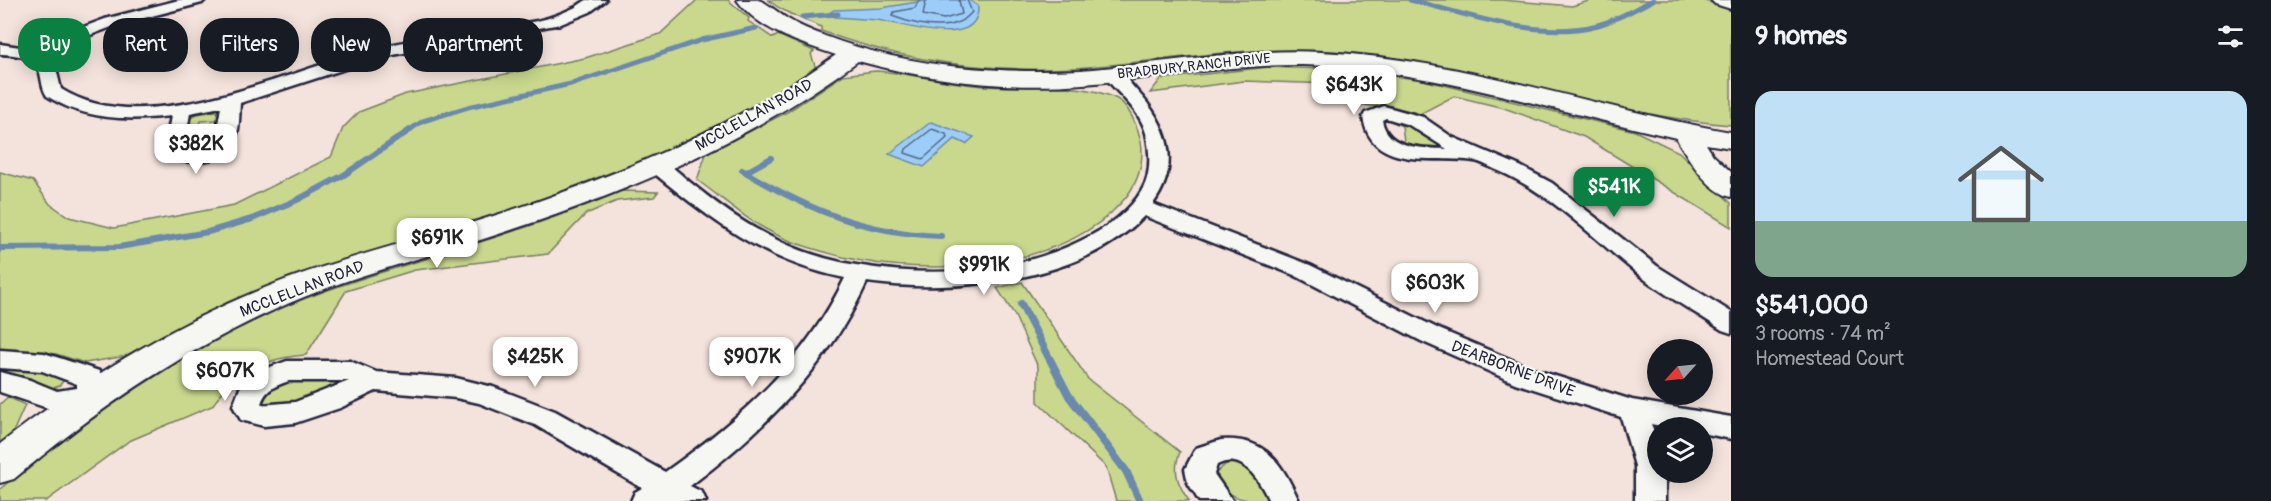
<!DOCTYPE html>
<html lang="en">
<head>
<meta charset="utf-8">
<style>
	:root { --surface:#171b24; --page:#20242c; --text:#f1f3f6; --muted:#9ea1a6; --accent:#0b8043 }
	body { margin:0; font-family:Pangolin,sans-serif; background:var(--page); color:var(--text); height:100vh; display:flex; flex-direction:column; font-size:22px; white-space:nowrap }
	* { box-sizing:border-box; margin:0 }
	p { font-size:20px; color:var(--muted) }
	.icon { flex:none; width:33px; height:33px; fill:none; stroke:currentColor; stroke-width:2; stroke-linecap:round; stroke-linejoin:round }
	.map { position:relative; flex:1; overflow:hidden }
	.side { display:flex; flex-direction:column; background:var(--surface); width:540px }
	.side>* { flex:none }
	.banner { position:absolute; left:18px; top:18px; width:570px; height:54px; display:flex; gap:12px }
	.needle { width:39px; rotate:243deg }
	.controls { position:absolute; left:1647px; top:339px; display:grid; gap:12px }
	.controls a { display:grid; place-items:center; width:66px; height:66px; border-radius:50%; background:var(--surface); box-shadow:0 3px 15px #0003; font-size:30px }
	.price { position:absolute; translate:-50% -51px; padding:0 14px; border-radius:12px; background:#fff; color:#222; font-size:20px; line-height:39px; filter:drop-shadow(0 2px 3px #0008) }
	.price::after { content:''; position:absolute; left:50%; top:36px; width:18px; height:14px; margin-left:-9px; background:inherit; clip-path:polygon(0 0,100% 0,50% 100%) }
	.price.current { background:var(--accent); color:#fff }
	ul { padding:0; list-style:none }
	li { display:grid; align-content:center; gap:12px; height:318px; padding:0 24px }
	li span { display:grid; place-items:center; height:186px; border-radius:18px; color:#555 }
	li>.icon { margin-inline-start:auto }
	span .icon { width:108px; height:108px; fill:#fffc; stroke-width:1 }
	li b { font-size:26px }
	h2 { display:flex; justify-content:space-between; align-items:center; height:72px; padding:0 24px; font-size:26px }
	.pill { padding:0 21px; border-radius:24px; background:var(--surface); box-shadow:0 3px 15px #0003; font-size:21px; line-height:54px }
	.pill.current { background:var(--accent); color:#fff }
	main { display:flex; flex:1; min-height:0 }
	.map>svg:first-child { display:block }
	.green { fill:#c9d88d; stroke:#767d64; stroke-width:1.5 }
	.water { fill:#9bcdf8; stroke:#6b89ac; stroke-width:1.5 }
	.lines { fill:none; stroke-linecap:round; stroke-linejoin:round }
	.shore { stroke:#526687; stroke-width:1.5 }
	.stream-far2 { stroke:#6b89ac; stroke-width:5 }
	.stream-far1 { stroke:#6b89ac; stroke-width:6 }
	.stream { stroke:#6b89ac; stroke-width:8 }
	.street-casing { stroke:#22223b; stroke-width:5 }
	.secondary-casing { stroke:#22223b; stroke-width:4 }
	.street { fill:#f6f6f2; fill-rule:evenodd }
	.secondary { fill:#f6f6f2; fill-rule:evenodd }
	.labels { text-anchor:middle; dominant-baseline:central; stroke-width:4.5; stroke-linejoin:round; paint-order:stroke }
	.far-street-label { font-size:14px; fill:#22223b; stroke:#f6f6f2 }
	.street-label { font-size:16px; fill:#22223b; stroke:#f6f6f2 }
</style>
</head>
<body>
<main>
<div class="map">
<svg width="1731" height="501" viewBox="0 0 1731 501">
	<rect width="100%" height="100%" fill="#f4e3dc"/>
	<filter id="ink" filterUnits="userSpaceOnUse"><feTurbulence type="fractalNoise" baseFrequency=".0167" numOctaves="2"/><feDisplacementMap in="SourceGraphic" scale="12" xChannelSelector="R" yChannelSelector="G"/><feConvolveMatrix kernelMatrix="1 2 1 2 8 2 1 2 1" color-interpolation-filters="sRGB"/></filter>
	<g filter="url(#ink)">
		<g class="green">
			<path d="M697,0H728L749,18L748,21L773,38L778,35L814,51L811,54L816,69L745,112L655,156L520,207L364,254L308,273L139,354L85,363L56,354L35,351H0V172L33,181L50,204L69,217L114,228L234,205L331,157L343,128L359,112L406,94L585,58L660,34Z"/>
			<path d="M768,0H1502L1572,6L1592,0H1702L1731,9V125C1595,114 1467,61 1330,51C1244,45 1161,62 1076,68C989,73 902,61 821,31V27C803,19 784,13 768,0Z"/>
			<path d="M1269,67L1347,70L1423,80L1635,131L1679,152L1731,203V227L1584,137L1504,108L1454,96L1420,114C1400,107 1390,108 1370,106C1358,105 1341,93 1335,84L1244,81L1150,93L1161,79Z"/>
			<path d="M875,71C911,73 947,83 983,86C1025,89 1078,80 1117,99C1129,105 1138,128 1141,141C1145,164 1137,186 1121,203C1059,271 927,277 843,257C821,251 796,245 775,234C746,220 722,198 697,180L706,154L787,112L843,75Z"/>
			<path d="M216,111L219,113L218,120L201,121L199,127L218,128C213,149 206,150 186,151L183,149L184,141L202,142L205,134L186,133L189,119L197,114Z"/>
			<path d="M1385,118C1402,119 1411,128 1425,137C1432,141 1440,144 1446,148L1410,146L1389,139L1404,142L1402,126Z"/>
			<path d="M622,191L658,192L654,197L617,201L586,214L548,254L415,270L346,291L306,355C294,356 283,357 272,361C256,368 255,375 236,374L212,406L129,441L46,501H0V489C86,414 184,347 291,304C362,275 438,257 511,232C549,220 585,206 622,191Z"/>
			<path d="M1022,282L1088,379L1180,452C1172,471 1178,485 1189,501H1116L1106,467L1038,402V367L1014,314L997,288Z"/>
			<path d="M0,367L29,368L64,380L59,386L51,389L28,379L0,374Z"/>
			<path d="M289,379L345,382L347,384L282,406L263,405C261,388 276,386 289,379Z"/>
			<path d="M8,397L25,405L10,439L0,447V404Z"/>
			<path d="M1236,463C1256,467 1261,485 1270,501C1245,501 1230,500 1215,479L1216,473L1226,464Z"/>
		</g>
		<g class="water">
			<path d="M930,0H969L978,6C980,52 901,23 877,20C863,19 849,18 835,17L829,13L834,10L881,8Z"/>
			<path d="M931,122L974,137L966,144L955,139L924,167L889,154Z"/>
		</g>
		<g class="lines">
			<g class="shore">
				<path d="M919,0L915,8L894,12L892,16C916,25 953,35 972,12L967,0"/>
				<path d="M926,0L923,15L944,19L962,14L959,0"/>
				<path d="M932,129L946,134L947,138L923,159L905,153L906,149Z"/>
			</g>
			<g class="stream-far2">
				<path d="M1410,0C1468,14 1537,41 1598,25C1617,20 1635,9 1653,0"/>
				<path d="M802,17L838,14"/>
				<path d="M408,131L423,121L468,107L571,84L702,40L756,28"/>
			</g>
			<g class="stream-far1">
				<path d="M742,170C808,210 864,233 941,236"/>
				<path d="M746,172L771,158"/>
				<path d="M0,248L119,247L208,232L252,219L297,200L344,175L410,130"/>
			</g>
			<path class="stream" d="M1021,304L1069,396L1126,471L1140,501"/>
			<g class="street-casing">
				<g id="street">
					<path d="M179,0H205L202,3L117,25L43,53L56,68L61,89C146,143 292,68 381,47C432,35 485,31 537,21C551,18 563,13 576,7C579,5 584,1 587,0C592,0 600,0 606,0L590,12L561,24L382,57L240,103C239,115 240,129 235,140C224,165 189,164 167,158L164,154L171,116C128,121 84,120 47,96C42,89 42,81 40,73C35,55 15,55 0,54V44L27,48L105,19ZM221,107L215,141L201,150H184L190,113Z"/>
					<path d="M1112,69C1122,71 1129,82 1136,90C1168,124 1182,164 1153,204L1310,265L1439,329L1533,369L1632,400L1731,417V439L1702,433V428H1670L1651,424L1658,441V472H1665V501H1635V466L1621,417L1515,383L1421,341L1294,275L1144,216C1081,283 952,294 867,282C828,367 764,430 690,486L702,492L706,501H631L635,492L642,488L535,425L479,403L456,398L376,391L340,408L295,423L264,426L241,420L233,406L242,383L256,372L287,361H350L376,372L456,378L493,387L555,411L665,472C742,417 803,364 845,278C764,262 711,220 649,169L646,165L649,161C654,160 658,159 662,161C672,165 682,176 691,183C712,200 734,217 758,230C789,248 821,259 856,265C901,273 947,274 992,268C1040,261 1117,235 1142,190C1152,173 1150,151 1146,133C1139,108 1117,94 1103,74L1106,70ZM289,381H349L295,402L261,405C264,390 275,386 289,381Z"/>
					<path d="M1384,106L1423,117L1452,137L1520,166L1552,183L1657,266L1731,312V333L1722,330C1695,312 1664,295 1638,274C1594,239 1552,194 1499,171C1491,168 1482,162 1474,161C1435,155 1371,172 1363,117L1365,113ZM1386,118L1409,125L1447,149C1422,148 1387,149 1382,120Z"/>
					<path d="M0,350L44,353L99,371C105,381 106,393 100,403L56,411L0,392V372L30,380L57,391L77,388V384L42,371L0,368Z"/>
					<path d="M1221,440C1267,437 1282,464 1299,501H1269C1260,481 1243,451 1217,465L1214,474L1233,501H1199L1188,483L1185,469L1196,448Z"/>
				</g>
			</g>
			<g class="secondary-casing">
				<g id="secondary">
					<path d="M737,0C744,0 752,0 758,0C767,2 779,14 788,19C799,26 812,31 825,36C867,52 913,62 959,67C1000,71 1040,72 1081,70C1162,64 1240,48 1321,52C1461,58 1595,109 1731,132V148L1706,144L1713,155L1731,172V197C1706,190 1689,159 1676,138C1552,111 1431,69 1303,65C1229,64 1156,79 1083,84C1007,90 931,81 858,61C752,139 633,190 508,231C440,254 370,270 304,297C197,341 102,405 14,479L0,483V444C86,377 180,320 282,281C349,256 418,240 487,218C610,179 730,130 836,55C803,44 759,31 737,0Z"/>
					<path d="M1711,0H1731V9L1715,4Z"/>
				</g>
			</g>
			<use href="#street" class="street"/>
			<use href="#secondary" class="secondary"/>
		</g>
	</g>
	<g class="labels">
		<g class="far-street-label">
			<text transform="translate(1194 66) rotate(-6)">BRADBURY RANCH DRIVE</text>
		</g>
		<g class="street-label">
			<text transform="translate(754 115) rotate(-29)">MCCLELLAN ROAD</text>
			<text transform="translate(302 289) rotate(-21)">MCCLELLAN ROAD</text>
			<text transform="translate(1513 369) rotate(21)">DEARBORNE DRIVE</text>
		</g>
	</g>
</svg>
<div class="controls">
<a><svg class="needle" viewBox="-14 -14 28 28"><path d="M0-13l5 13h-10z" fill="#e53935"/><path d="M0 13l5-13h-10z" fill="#9ea1a6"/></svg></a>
<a><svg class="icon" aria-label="layers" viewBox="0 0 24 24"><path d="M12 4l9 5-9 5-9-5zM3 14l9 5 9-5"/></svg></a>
</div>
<b class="price" style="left:1354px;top:116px">$643K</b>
<b class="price" style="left:196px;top:175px">$382K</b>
<b class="price current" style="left:1614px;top:218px">$541K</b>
<b class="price" style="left:437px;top:269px">$691K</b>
<b class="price" style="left:984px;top:296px">$991K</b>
<b class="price" style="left:1435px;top:314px">$603K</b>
<b class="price" style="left:535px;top:388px">$425K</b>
<b class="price" style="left:752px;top:388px">$907K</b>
<b class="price" style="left:225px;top:402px">$607K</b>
<div class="banner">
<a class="pill current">Buy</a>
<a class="pill">Rent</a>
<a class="pill">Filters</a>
<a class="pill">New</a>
<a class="pill">Apartment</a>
</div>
</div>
<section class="side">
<h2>9 homes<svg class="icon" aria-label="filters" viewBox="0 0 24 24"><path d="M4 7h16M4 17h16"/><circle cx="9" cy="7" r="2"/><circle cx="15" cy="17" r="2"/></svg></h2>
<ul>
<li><span style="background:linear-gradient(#bfe0f5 70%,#7fa58c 0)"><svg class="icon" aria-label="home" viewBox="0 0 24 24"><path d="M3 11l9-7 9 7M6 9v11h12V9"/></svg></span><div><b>$541,000</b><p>3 rooms · 74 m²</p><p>Homestead Court</p></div></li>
</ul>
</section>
</main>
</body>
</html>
